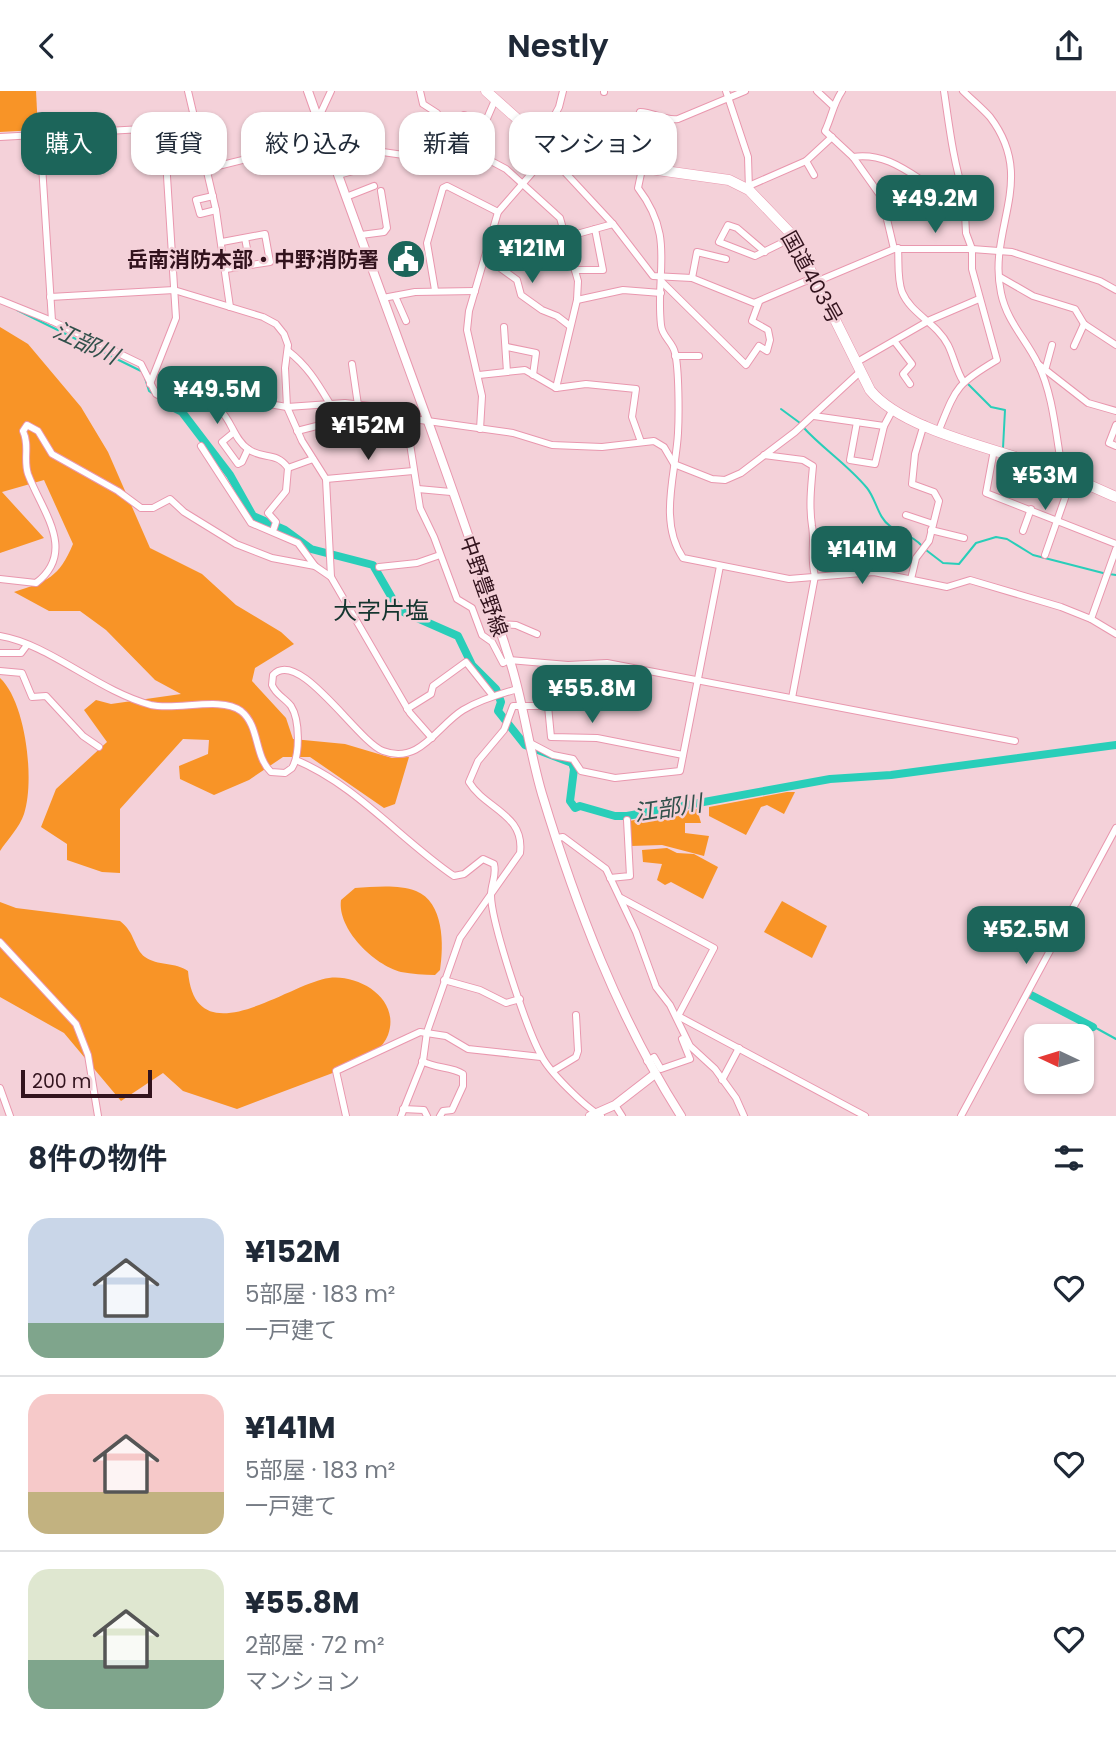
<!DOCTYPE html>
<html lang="ja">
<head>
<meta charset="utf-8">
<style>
	:root { --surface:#fff; --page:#f2f2f3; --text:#1f2937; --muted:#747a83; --line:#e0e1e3; --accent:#1c655a }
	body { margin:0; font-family:Poppins,"Noto Sans JP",sans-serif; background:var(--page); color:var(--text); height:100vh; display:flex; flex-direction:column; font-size:26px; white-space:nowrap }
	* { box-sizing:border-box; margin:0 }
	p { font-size:23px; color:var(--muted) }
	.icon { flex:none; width:38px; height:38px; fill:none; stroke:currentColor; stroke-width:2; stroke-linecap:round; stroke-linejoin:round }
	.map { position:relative; height:1025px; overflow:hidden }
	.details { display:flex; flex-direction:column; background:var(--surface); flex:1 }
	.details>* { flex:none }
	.top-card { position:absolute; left:21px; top:21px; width:700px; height:63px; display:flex; gap:14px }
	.needle { width:46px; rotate:274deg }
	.fabs { position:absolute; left:1024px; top:933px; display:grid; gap:14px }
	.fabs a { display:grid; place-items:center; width:70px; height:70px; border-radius:14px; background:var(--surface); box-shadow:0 2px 5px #0004; font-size:35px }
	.scale { position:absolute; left:21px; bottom:18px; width:131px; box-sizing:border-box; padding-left:7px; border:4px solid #32131d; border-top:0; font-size:19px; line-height:24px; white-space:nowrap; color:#32131d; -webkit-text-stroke:5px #f4d1d9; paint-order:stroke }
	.price { position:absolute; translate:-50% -60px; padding:0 16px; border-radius:14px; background:var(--accent); color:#fff; font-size:23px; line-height:46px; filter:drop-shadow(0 2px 4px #0008) }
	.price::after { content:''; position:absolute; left:50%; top:42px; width:21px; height:16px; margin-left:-10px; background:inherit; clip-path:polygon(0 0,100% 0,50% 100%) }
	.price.current { background:#222; color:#fff }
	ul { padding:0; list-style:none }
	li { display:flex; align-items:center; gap:21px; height:175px; padding:0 28px }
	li+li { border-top:2px solid var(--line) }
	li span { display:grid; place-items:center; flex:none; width:196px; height:140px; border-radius:21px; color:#555 }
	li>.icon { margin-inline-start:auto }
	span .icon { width:84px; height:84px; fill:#fffc; stroke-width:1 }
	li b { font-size:30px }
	h2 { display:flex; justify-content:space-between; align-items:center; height:84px; padding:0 28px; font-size:30px }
	.tag { padding:0 24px; border-radius:21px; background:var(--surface); box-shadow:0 2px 5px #0004; font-size:24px; line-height:63px }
	.tag.current { background:var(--accent); color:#fff }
	header { display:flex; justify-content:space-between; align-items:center; height:91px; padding:0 28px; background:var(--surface); font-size:32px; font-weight:600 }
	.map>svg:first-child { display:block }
	.green { fill:#f89427 }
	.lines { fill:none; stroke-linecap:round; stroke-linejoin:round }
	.stream { stroke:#29ceb9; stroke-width:2 }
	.river { stroke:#29ceb9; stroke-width:8 }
	.minor-casing { stroke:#e997ae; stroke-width:8 }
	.major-casing { stroke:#e997ae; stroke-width:10 }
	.highway-casing { stroke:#e997ae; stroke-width:11 }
	.minor { stroke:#fff; stroke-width:6 }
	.major { stroke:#fff; stroke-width:8 }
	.highway { stroke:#fff; stroke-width:10 }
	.labels { text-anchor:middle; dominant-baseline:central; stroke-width:5; stroke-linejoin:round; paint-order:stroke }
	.poi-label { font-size:21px; font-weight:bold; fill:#32131d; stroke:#f4d1d9; text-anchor:end }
	.street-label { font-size:21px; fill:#32131d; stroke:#f4d1d9 }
	.water-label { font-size:23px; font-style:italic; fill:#31504b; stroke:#f4d1d9 }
	.quarter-label { font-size:24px; fill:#14352f; stroke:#f4d1d9 }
</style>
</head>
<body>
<header><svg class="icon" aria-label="back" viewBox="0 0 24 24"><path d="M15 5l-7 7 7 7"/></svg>Nestly<svg class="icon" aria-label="share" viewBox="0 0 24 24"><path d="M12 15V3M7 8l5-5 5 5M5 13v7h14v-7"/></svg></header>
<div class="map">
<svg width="1116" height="1025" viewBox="0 0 1116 1025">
	<rect width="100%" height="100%" fill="#f4d1d9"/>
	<g class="green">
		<path d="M0,0H36L38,39L0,41Z"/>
		<path d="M0,236L28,253L81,316L108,361L150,457L202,483L236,514L281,541L294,553L255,577L252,590L286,627L293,648L345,653L392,667L409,666L395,713L384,717L310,666H283L249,689L214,704L180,688L179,675L208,663L209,649L183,648L120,718V782L102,781L67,769V753L41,736L56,698L107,651L84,619L96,609L111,613L181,603L155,589L106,539L80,520H49L14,501C47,490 59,487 73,453L44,389L2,401L44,447L0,462Z"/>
		<path d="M0,587C26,611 35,690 24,723C20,736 7,749 0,760Z"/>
		<path d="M787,701H795L784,723L767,714L761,716L746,744L709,725V716Z"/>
		<path d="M697,718L701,732H685V742L709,745L704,765L662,754L631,755L629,730Z"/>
		<path d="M667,757L677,762L694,763L718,776L703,808L671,791L665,794L657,789L662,773L643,771L642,759Z"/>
		<path d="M355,797C373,796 398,793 416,800C444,811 444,854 440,879L435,884C424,884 412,883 401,881C374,874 337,838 341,809Z"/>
		<path d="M782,810L827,835L812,867L764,841Z"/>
		<path d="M0,811L16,817L120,830C135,841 134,858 145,866C157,875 176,871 188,880C195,968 289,892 329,887C359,883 401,908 388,944C383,957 372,963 362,971L237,1018L183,1000L163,982L121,1010L64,942L0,906Z"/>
	</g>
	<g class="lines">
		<g class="stream">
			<path d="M17,219L141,280"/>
			<path d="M145,287L149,300L170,315"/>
			<path d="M967,292L991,316L1005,319L1003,357"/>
			<path d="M781,318L800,332"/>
			<path d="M803,336C823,358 847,373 867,397C876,408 878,427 890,435C902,443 912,444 922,455"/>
			<path d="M926,459L943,472L959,473L976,452L996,446L1007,448L1033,464L1103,482"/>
			<path d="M1109,483L1116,484"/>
			<path d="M1096,937L1116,948"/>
		</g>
		<g class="river">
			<path d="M170,315L182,321L230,384L253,425L285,439L311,458L373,474L399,519L458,545L472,574L496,598L501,611L498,620L525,654L572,672L574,678L570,710L575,717L580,715L615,725H627L830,688L891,684L1116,654"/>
			<path d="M1029,903L1093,936"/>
		</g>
		<g class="minor-casing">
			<g id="minor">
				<path d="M188,0L216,119L230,216"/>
				<path d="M604,0V1"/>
				<path d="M726,0L748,66L749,99"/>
				<path d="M817,0L832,14"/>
				<path d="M842,0C833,13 832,25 825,40L853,66L882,107L894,158"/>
				<path d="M944,0C949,33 953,70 964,103"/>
				<path d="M963,0C972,9 982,17 990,26C1038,89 987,137 1001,202C1007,231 1026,248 1038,273C1054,305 1056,348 1063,383"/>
				<path d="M318,28L331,0"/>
				<path d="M439,34L476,53V62L506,78L560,127L578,190L577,209L556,297"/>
				<path d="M40,43L52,230"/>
				<path d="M455,43L464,24L475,28"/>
				<path d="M0,46L196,35"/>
				<path d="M541,50L559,16L563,0"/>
				<path d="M476,53L495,9"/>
				<path d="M853,66C883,62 903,77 926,92C936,99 952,100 964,103L966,142L972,158V178L997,269C956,293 956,297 939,339"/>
				<path d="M806,70L814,84"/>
				<path d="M629,75L630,52L640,21C654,21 663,30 678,28L745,0"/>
				<path d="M206,78L324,49"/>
				<path d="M642,78L638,97C676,147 655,179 661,234C662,246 673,251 675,262C679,278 679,324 678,342C676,382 658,430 683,467L789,488L874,481L947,496L970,489L1061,516L1091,528L1116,543"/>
				<path d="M338,84L357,79L369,59L424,67L439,34L437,22L423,13L420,0"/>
				<path d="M751,94L806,70L832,46"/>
				<path d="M213,105L196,109L200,123L216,119"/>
				<path d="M346,106L374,95"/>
				<path d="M361,144L384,141L387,137L381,100"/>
				<path d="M566,146L613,133"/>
				<path d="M245,147L250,174"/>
				<path d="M222,151L265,143L270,171L226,178"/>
				<path d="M898,157C899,171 897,187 902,201C911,223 937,232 948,254C954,266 956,279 963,290"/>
				<path d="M765,161L737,137L728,134L719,151L755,165L794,146"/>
				<path d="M485,166L517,189L521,204L542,219L557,225L570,235"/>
				<path d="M296,167H339"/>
				<path d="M342,169L368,166"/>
				<path d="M575,179H603L595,138"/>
				<path d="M1000,186L1033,205L1075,218L1084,233L1116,254"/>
				<path d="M692,187L697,161L726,168"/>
				<path d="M818,190L894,158H972L1012,161L1100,190L1116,199"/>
				<path d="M662,191L746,274L759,255L767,260L770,249L768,239L752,230L759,211"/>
				<path d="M435,199L427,152L443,97L447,95L498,121"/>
				<path d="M395,205L406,230"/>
				<path d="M50,206L174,199L263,226L276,233L284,243L288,254L285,277L287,316L302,350L326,388L331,486L410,622L432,647"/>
				<path d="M383,207L415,201L475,200"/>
				<path d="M0,209L52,230L141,273L156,303L174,313L203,304L226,302L247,313L257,311L287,316L345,312L387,317L406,327L513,342L552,354L602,356L654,350L664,356L674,373L712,388L725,389L741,382L795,341L861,280"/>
				<path d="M577,209L623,199L661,202"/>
				<path d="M504,236L507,281"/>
				<path d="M895,251L912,273L903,283L910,293"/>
				<path d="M1074,255L1084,233"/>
				<path d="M507,256L536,262L533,284"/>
				<path d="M288,260C313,279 323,303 340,329L297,340"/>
				<path d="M675,265H699"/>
				<path d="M857,271L930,229L979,208"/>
				<path d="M352,273L358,314"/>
				<path d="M1038,273L1088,312L1116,320"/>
				<path d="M1046,276L1052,254"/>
				<path d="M479,284L525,279L556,297L586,293L636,298L632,326L641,351"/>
				<path d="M150,293L176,227L164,38"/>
				<path d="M222,302L221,320C232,331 234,348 248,358C263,369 276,360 288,377L286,400L268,422L276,431L273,440"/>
				<path d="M814,325L884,335L892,320"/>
				<path d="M406,327L420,417L434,446L457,508L472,517L482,544L492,551L503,572L509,569L568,574L607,572L1015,650"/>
				<path d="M857,331L850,369L875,373L884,335"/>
				<path d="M1116,334L1109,352L1116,355"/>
				<path d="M480,338L482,305L467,239L469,220L498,121L552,59L561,77L613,133L653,185L692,187L754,212L815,186"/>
				<path d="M233,342L222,351L238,373L242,371L248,358"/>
				<path d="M201,355L251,432L298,452L315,475"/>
				<path d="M994,359L986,402L1116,453"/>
				<path d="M764,364L803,369L813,375C811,396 809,415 812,435C815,452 810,467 815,485L792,607"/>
				<path d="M288,377L313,368"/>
				<path d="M326,388L413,380"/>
				<path d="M418,398L451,401"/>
				<path d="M906,424L933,433"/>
				<path d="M931,439L964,447"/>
				<path d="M1023,440L1031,418"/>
				<path d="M1045,464L1072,387"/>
				<path d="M379,476L417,472L440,464"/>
				<path d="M0,488L36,492C78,460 41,419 28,383C23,368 30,355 23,340L27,334L38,340L52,363L118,400L141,417H153L170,408L184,421L236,453L272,467L315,475L331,486"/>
				<path d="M911,488L916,467L929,450L939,410L934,401L912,393L915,363L924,333"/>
				<path d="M1091,528L1116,458"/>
				<path d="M497,533L516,534L537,543"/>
				<path d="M0,545C49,553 98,600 151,614C176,620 221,605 241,620C260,635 254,665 271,681L285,682L292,677C300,664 300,629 291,615C285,607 276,604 272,594L273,584C299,556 357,650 383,660C420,674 437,635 463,619C480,609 499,603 518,598"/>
				<path d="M0,562H21L27,554"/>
				<path d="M0,580L22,582L32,606L46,605L83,645L99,656"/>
				<path d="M407,618L431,603L433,595L466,571L493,605"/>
				<path d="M532,653L553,664L573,668L581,680L615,687L680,680L720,475"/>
				<path d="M296,669C356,694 401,749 454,785L464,783L483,768L494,773C497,785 491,792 491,804C491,831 527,939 541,964C549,981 585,1016 601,1025"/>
				<path d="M557,747L563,746L606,778L636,841L656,896L670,914L690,955L715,978L736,1007L744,1025"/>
				<path d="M610,787L630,785L627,729"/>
				<path d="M621,807L714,857L677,927"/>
				<path d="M0,851L76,933L88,964L98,1025"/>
				<path d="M444,889L480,899L506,912L520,908"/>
				<path d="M678,925L865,1025"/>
				<path d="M422,970C436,978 451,975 463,983V995L452,1019L443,1020L440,1025"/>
				<path d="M647,970L654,966L661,978L690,968L682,948"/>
				<path d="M553,980L576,966L578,960L576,924"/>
				<path d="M722,989L739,957"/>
				<path d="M0,997L10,1025"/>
				<path d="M615,1014L622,1025"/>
				<path d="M403,1018L424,1019L427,1025"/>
				<path d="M346,1025L336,980L420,941L446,945L468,958L541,966"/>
				<path d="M401,1025L423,970L427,941L460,847L520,762C525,723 485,718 469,691L478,670L504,639L513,615H548L551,646L597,647L683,664"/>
				<path d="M961,1025L1116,737"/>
			</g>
		</g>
		<g class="major-casing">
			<g id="major">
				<path d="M308,0C375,190 449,378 510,570C524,614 529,659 542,703C576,815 618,926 681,1025"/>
				<path d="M590,1025L615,1014L655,983"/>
			</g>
		</g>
		<g class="highway-casing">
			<path id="highway" d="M486,0L552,59L629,75L729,89L749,99L794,146L870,299C902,339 997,358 1046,376C1070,385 1093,396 1116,406"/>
		</g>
		<use href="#minor" class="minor"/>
		<use href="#major" class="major"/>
		<use href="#highway" class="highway"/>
	</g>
	<defs>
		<g id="civic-disc" transform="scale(2.0125)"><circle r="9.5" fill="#1c655a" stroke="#f4d1d9"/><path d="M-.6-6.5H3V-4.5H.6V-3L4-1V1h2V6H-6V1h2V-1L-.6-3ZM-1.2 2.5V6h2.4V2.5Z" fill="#fff"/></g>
	</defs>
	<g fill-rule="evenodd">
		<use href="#civic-disc" x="406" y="168"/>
	</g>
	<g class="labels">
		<g class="poi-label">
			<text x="379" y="168">岳南消防本部・中野消防署</text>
		</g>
		<g class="street-label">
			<text transform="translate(812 186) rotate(61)">国道403号</text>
			<text transform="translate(484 495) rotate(71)">中野豊野線</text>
		</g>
		<g class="water-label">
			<text transform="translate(86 252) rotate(25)">江部川</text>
			<text transform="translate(668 717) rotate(-9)">江部川</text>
		</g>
		<g class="quarter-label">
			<text x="381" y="519">大字片塩</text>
		</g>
	</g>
</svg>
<div class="fabs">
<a><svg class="needle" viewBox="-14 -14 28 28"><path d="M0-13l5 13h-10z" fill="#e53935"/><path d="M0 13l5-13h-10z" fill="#747a83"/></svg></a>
</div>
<div class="scale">200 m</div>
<b class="price" style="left:935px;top:144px">¥49.2M</b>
<b class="price" style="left:532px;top:194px">¥121M</b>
<b class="price" style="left:217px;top:335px">¥49.5M</b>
<b class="price current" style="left:368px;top:371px">¥152M</b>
<b class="price" style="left:1045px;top:421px">¥53M</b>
<b class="price" style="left:862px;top:495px">¥141M</b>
<b class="price" style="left:592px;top:634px">¥55.8M</b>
<b class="price" style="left:1026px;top:875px">¥52.5M</b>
<div class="top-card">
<a class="tag current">購入</a>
<a class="tag">賃貸</a>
<a class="tag">絞り込み</a>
<a class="tag">新着</a>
<a class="tag">マンション</a>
</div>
</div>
<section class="details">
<h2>8件の物件<svg class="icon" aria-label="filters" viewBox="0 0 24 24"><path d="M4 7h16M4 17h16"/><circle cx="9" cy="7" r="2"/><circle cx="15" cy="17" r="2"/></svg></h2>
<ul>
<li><span style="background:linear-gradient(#c9d6e8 75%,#7fa58c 0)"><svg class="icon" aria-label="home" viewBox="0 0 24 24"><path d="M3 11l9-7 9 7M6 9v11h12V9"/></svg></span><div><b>¥152M</b><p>5部屋 · 183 m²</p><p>一戸建て</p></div><svg class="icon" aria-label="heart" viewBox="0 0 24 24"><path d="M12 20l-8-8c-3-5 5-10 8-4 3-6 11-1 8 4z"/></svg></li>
<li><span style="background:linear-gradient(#f6c9c9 70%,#c2b280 0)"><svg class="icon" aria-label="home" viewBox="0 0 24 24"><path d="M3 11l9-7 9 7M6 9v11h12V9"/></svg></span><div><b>¥141M</b><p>5部屋 · 183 m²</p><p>一戸建て</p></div><svg class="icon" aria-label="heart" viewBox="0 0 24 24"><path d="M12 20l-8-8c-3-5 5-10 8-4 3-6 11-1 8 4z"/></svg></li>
<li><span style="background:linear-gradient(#dfe7d0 65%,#7fa58c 0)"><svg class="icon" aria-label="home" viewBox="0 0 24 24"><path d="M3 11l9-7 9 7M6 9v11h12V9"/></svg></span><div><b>¥55.8M</b><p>2部屋 · 72 m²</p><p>マンション</p></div><svg class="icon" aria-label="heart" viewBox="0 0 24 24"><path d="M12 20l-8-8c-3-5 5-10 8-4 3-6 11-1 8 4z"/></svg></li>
</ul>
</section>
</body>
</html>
